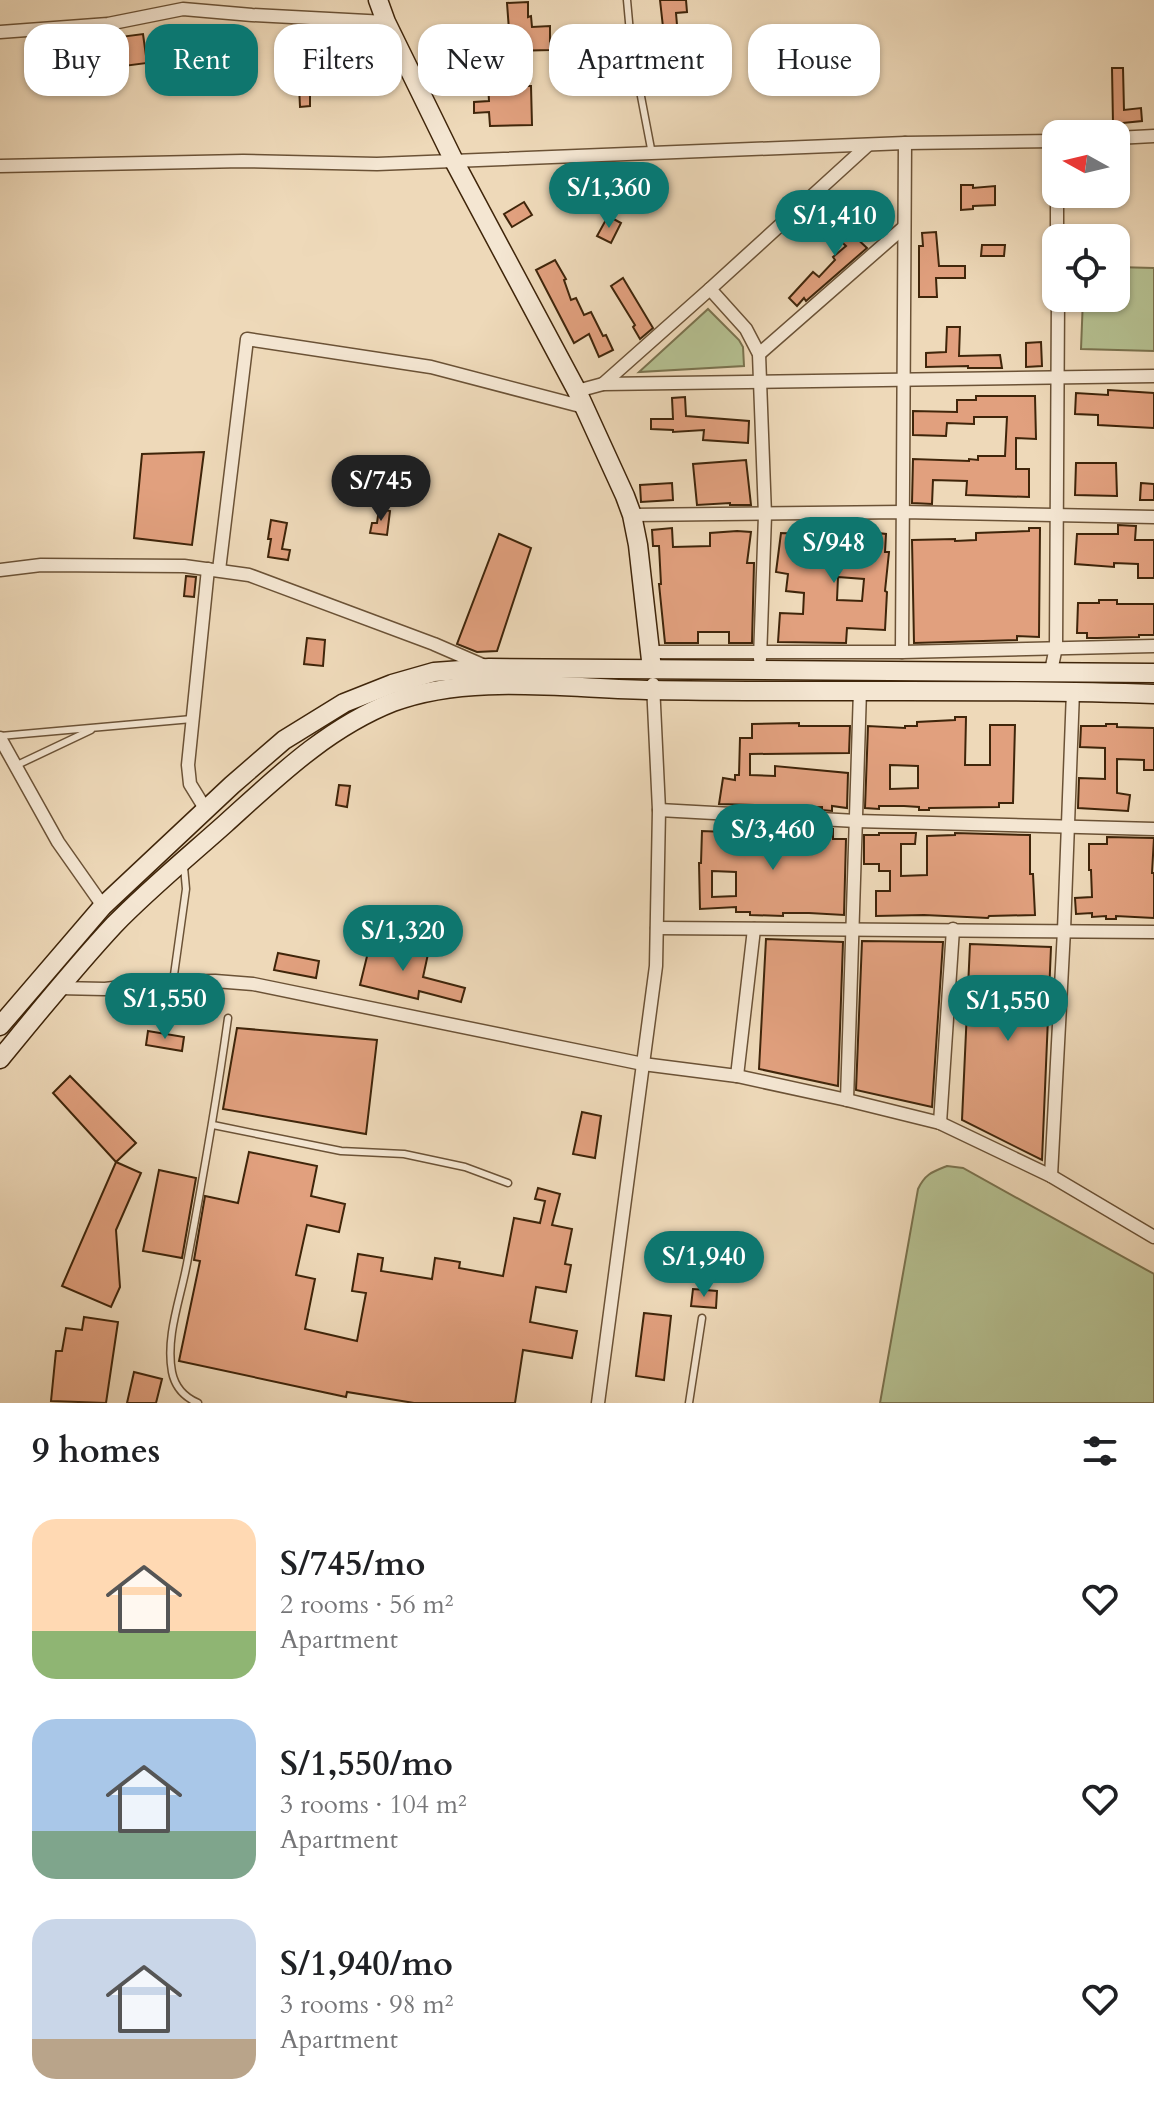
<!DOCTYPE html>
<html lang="en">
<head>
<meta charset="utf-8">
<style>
	:root { --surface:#fff; --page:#f2f2f2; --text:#202124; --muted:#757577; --accent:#0f766e }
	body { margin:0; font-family:Cardo,serif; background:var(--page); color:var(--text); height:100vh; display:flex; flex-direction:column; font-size:30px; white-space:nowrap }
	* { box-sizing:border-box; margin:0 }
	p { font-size:26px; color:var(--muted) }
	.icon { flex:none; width:44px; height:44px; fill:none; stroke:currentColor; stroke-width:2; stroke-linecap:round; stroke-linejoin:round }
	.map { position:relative; height:1403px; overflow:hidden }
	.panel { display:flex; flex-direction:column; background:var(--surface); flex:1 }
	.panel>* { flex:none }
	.guide { position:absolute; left:24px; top:24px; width:1106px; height:72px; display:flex; gap:16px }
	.needle { width:52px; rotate:278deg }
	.tools { position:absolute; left:1042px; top:120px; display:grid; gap:16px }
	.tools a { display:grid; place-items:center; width:88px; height:88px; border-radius:16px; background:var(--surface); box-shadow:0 2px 6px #0004; font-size:40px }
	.price { position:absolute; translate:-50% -68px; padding:0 18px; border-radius:28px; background:var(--accent); color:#fff; font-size:26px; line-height:52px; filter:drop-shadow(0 2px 4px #0008) }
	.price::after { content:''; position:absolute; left:50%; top:48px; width:24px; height:18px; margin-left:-12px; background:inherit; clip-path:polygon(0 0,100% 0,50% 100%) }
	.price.active { background:#222; color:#fff }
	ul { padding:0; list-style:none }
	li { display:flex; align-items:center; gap:24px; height:200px; padding:0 32px }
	li span { display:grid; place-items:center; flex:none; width:224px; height:160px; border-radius:24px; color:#555 }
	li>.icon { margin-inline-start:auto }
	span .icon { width:96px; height:96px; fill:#fffc; stroke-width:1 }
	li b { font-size:34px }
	h2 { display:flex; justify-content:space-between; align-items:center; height:96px; padding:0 32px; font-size:34px }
	.pill { padding:0 28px; border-radius:24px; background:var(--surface); box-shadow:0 2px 6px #0004; font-size:28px; line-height:72px }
	.pill.active { background:var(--accent); color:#fff }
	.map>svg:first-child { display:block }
	.green { fill:#b5c091; stroke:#7a724e; stroke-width:2 }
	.building { fill:#e1a07e; stroke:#3f250a; stroke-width:2; fill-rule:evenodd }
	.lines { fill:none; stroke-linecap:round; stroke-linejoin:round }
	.lane-casing { stroke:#6b5236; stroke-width:9 }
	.street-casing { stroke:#6b5236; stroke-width:15 }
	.secondary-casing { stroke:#3f250a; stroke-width:21 }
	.lane { stroke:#f4e6d2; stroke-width:6 }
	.street { stroke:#f4e6d2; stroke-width:12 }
	.secondary { stroke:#f4e6d2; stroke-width:18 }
</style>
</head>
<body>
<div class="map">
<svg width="1154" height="1403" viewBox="0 0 1154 1403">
	<rect width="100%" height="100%" fill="#eed9b9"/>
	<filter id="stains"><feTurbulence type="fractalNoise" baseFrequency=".0025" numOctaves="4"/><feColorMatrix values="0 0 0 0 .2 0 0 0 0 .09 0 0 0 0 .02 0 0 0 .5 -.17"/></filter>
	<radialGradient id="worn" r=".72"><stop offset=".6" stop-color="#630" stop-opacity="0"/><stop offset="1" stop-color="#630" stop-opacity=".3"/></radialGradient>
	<g class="green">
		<path d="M1116,267L1154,268V351L1081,349L1083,298H1116Z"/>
		<path d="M708,309L739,340L743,347L744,366L639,372Z"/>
		<path d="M947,1166L963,1168L1154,1274V1403H880L918,1189C925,1174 932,1172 947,1166Z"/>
	</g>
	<g class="building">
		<path d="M660,0H686L687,12L676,13L679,49L652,52L650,28L663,27Z"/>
		<path d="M528,2V17L531,16L532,27L550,26V50L512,51V30H509L507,3Z"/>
		<path d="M143,34L147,63L124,66L120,37Z"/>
		<path d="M1112,68H1123L1124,110L1141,108L1142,121L1113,124Z"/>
		<path d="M508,73L518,74L517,86H531L532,125L490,126L489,112L474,113V102L489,101L488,83L507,82Z"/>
		<path d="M299,85H310V106L300,107Z"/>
		<path d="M961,185H973V188L995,186V205L973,206V209L961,210Z"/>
		<path d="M524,202L532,215L512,227L504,214Z"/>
		<path d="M856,208L868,219L852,234L867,248L806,301L804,298L797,306L789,298L813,272L819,277L835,260L833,257L846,246L832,233L839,223L842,225Z"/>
		<path d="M608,216L621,223L611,243L597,236Z"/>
		<path d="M936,232L939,266H965V278H936L937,297H919V246H923L922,233Z"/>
		<path d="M982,245H1005L1004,256H981Z"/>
		<path d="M555,260L566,279L564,280L571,300L576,298L584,315L591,312L603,336L606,335L613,350L599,357L589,334L574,343L536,270Z"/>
		<path d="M623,278L653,328L640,339L633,327L635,325L611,286Z"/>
		<path d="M947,327H960L959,356L1000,355L1002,368H968V366L926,367V353L946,352Z"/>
		<path d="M1041,342L1042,366L1026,367V343Z"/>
		<path d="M1108,390L1154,393V428L1098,425V415L1075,414L1076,393L1108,395Z"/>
		<path d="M976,396H1035L1036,439L1016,438V469H1029V497L966,495L967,481L933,480L932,504L912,503L913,459L969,461V459L978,460V456H1005L1007,417H974V424L947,423L946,436L913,435V411L957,412V400H976Z"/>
		<path d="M685,397L686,416L749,421L748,443L703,440L704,430L673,432V430L651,429V419H673L672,398Z"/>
		<path d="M204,452L192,545L134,538L142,454Z"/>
		<path d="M746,460L751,505H730V503L697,505L693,464Z"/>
		<path d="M1076,463H1116L1117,496L1075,495Z"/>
		<path d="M672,483L673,500L641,502L640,485Z"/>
		<path d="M1141,483L1154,484V500H1140Z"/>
		<path d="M379,509L390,511L387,535L370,533L372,523H377Z"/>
		<path d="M271,520L287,523L282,549L290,550L288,560L268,557L271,539H268Z"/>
		<path d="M1118,525L1136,526L1135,540H1154V578H1138V564L1114,563V567L1075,564L1077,534H1118Z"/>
		<path d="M672,528L673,547L710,546V533L737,531L751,532L747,563H754L752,643H729V632H698V643H665L659,584H661L659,546H653L652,530Z"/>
		<path d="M1029,528H1040L1039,637L1017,636V640L914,643L912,540L955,539V541L976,540V533L1029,531Z"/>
		<path d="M841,529L886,534L885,552H889L885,591L887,592L885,630L847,628L846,643L778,642L780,613L803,614L804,593L786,591L788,574L776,572L781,533L840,535ZM838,577L864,579L862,601L837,600Z"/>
		<path d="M499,534L531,548L497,651L477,652L457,644Z"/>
		<path d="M186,576L196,577L194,597L184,596Z"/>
		<path d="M1099,600H1117V604H1154V635H1139V637L1097,638H1087V633H1077L1078,603H1099Z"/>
		<path d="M307,638L325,640L323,666L304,664Z"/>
		<path d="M955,717H966L965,765H990V725H1015L1013,803H999V807L929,808V810H919V807L904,806H879V809L865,808L868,726L905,728V726H917V722L955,720ZM890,765L918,766V788L890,789Z"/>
		<path d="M799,723V726H850L849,753L750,754V775L775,776V766L848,773L847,808L832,806V811L822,810V807L788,808V806L719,804L723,778L735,780V775H739L740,738H752V724Z"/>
		<path d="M1106,724H1117V727L1154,728V770H1144V760L1117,759V793L1130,795L1128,811L1078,808L1079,778L1105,779V748L1080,747L1081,726H1106Z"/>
		<path d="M339,785L350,786L347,807L336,805Z"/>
		<path d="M774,827H784V831L823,833L822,828L833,829V839H846L844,915L809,913H783V916L750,915V912H736V907L700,909L699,863H701L702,831L750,833L774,831ZM712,871L736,872V896L712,897Z"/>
		<path d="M879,833H916L915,844H901V876L927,875V836L955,835V833L1030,835V874H1033L1035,915L989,916L988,918L924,915L876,916V891H890V871H879V864H864V835H879Z"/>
		<path d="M1107,837L1154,838L1152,873H1154V918L1116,916V919H1106V916L1092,917V913L1076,914L1075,898L1092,897L1091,870H1089V844H1107Z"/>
		<path d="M766,939L843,942L838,1086L759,1069Z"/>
		<path d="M371,940L428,954L423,977L465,988L461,1002L419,991L418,999L360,985Z"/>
		<path d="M862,941L943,942L932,1107L856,1090Z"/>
		<path d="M970,944L1051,947L1042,1160L962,1120Z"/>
		<path d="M278,953L319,961L316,978L274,970Z"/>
		<path d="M237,1028L377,1040L366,1134L223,1109Z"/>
		<path d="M148,1031L184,1037L182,1051L146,1045Z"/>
		<path d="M70,1076L136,1143L116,1162L53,1093Z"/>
		<path d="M582,1112L601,1116L595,1158L573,1154Z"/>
		<path d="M249,1152L317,1166L311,1196L345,1204L339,1232L307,1225L296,1275L315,1279L305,1329L357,1341L366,1293L352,1291L358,1254L383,1258L381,1271L432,1279L435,1258L460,1262L459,1268L503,1276L514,1218L540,1223L545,1201L535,1199L538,1188L560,1194L552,1225L572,1229L565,1264L571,1265L566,1292L536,1287L530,1322L577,1331L572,1358L523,1350L515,1403H414L347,1392L346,1397L179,1361L200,1261L194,1260L205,1196L238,1203Z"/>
		<path d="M116,1162L141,1173L116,1230L120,1287L111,1307L62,1286Z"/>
		<path d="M159,1170L196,1178L182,1258L143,1251Z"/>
		<path d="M693,1289L717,1291L716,1308L691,1306Z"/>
		<path d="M644,1313L671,1316L664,1380L636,1376Z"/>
		<path d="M84,1317L118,1322L106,1403L51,1401L56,1351H62L66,1328L82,1330Z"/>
		<path d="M134,1372L162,1379L156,1403H127Z"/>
	</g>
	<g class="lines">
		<g class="lane-casing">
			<g id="lane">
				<path d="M627,0L631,44L652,154"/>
				<path d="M0,736L192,719"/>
				<path d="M15,766L91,730"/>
				<path d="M173,982L186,889L184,867"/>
				<path d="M213,1125L341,1151L404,1154L465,1167L508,1183"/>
				<path d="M198,1403C184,1397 175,1387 172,1372C165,1335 182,1295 188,1258C203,1178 217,1098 228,1018"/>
				<path d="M689,1403L702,1318"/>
			</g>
		</g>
		<g class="street-casing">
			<g id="street">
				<path d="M0,32L108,24L183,9L252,15L386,22"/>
				<path d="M1116,138L1154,136"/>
				<path d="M0,166L243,161L377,164L905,143L1056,141"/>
				<path d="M1057,194V238"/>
				<path d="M710,289L746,329L759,354L765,515L760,659"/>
				<path d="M759,354L903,228"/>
				<path d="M603,384L710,289L868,145"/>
				<path d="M577,391L603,384L1154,376"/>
				<path d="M632,515L903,512L1154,517"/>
				<path d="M0,570L41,565L184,566L249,575L434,644L487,667"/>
				<path d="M219,570L247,339L431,367L584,407"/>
				<path d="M650,652H902L1154,646"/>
				<path d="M902,652L905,143"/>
				<path d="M1051,671L1056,647L1058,298"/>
				<path d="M0,738L58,842L103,906"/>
				<path d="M206,810L190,784L188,765L208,569"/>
				<path d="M659,810L856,821L1154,829"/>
				<path d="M657,928L1154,932"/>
				<path d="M58,988L105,989L165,982L215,981L253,984L643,1064L737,1076L847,1100L940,1123L1051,1176L1154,1237"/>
				<path d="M737,1076L754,929"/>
				<path d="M847,1100L860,690"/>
				<path d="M940,1123L953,929"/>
				<path d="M1051,1176L1064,930L1073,691"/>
				<path d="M598,1403L656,966L659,810L653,684"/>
			</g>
		</g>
		<g class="secondary-casing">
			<g id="secondary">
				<path d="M378,0L386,22L454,161L577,391L625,496L632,515L638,545L652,669"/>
				<path d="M0,1026L103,906L232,785L284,740L344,703L392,684L434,672L489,668L1154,673"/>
				<path d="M0,1059C37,1014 74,968 114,925C149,889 188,857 225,824C277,777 327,728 393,702C470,673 570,689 652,690C819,693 987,688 1154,694"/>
			</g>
		</g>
		<use href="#lane" class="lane"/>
		<use href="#street" class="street"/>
		<use href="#secondary" class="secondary"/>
	</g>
	<rect width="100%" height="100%" filter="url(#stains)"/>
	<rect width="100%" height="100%" fill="url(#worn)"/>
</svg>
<div class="tools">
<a><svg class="needle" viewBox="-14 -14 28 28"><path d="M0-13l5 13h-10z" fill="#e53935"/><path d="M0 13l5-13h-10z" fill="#757577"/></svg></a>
<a><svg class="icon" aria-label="locate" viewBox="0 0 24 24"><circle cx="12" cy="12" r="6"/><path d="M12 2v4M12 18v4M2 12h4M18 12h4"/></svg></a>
</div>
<b class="price" style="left:609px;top:230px">S/1,360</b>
<b class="price" style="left:835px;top:258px">S/1,410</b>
<b class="price active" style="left:381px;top:523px">S/745</b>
<b class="price" style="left:834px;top:585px">S/948</b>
<b class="price" style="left:773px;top:872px">S/3,460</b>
<b class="price" style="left:403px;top:973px">S/1,320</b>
<b class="price" style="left:165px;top:1041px">S/1,550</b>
<b class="price" style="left:1008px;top:1043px">S/1,550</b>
<b class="price" style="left:704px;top:1299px">S/1,940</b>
<div class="guide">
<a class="pill">Buy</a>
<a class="pill active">Rent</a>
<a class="pill">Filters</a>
<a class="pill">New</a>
<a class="pill">Apartment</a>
<a class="pill">House</a>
</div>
</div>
<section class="panel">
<h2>9 homes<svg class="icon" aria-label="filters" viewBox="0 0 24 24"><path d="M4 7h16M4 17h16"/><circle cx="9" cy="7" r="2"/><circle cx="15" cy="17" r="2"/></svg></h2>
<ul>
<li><span style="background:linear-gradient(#ffd9b3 70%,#8fb573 0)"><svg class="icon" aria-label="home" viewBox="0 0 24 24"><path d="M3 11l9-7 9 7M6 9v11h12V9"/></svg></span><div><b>S/745/mo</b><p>2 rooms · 56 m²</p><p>Apartment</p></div><svg class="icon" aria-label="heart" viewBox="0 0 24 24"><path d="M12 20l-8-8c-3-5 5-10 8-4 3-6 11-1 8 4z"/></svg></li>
<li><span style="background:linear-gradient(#a9c7e8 70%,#7fa58c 0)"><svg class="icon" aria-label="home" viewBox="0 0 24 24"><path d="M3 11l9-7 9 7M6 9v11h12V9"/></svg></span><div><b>S/1,550/mo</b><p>3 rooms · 104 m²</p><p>Apartment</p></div><svg class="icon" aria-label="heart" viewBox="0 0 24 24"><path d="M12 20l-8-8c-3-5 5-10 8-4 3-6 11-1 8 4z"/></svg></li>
<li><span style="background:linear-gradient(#c9d6e8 75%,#b9a48a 0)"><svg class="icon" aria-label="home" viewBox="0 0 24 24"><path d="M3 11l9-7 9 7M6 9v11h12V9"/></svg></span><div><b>S/1,940/mo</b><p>3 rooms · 98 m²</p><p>Apartment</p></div><svg class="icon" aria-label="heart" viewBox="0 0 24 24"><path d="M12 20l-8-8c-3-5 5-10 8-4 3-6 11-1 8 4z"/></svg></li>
</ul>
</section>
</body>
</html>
